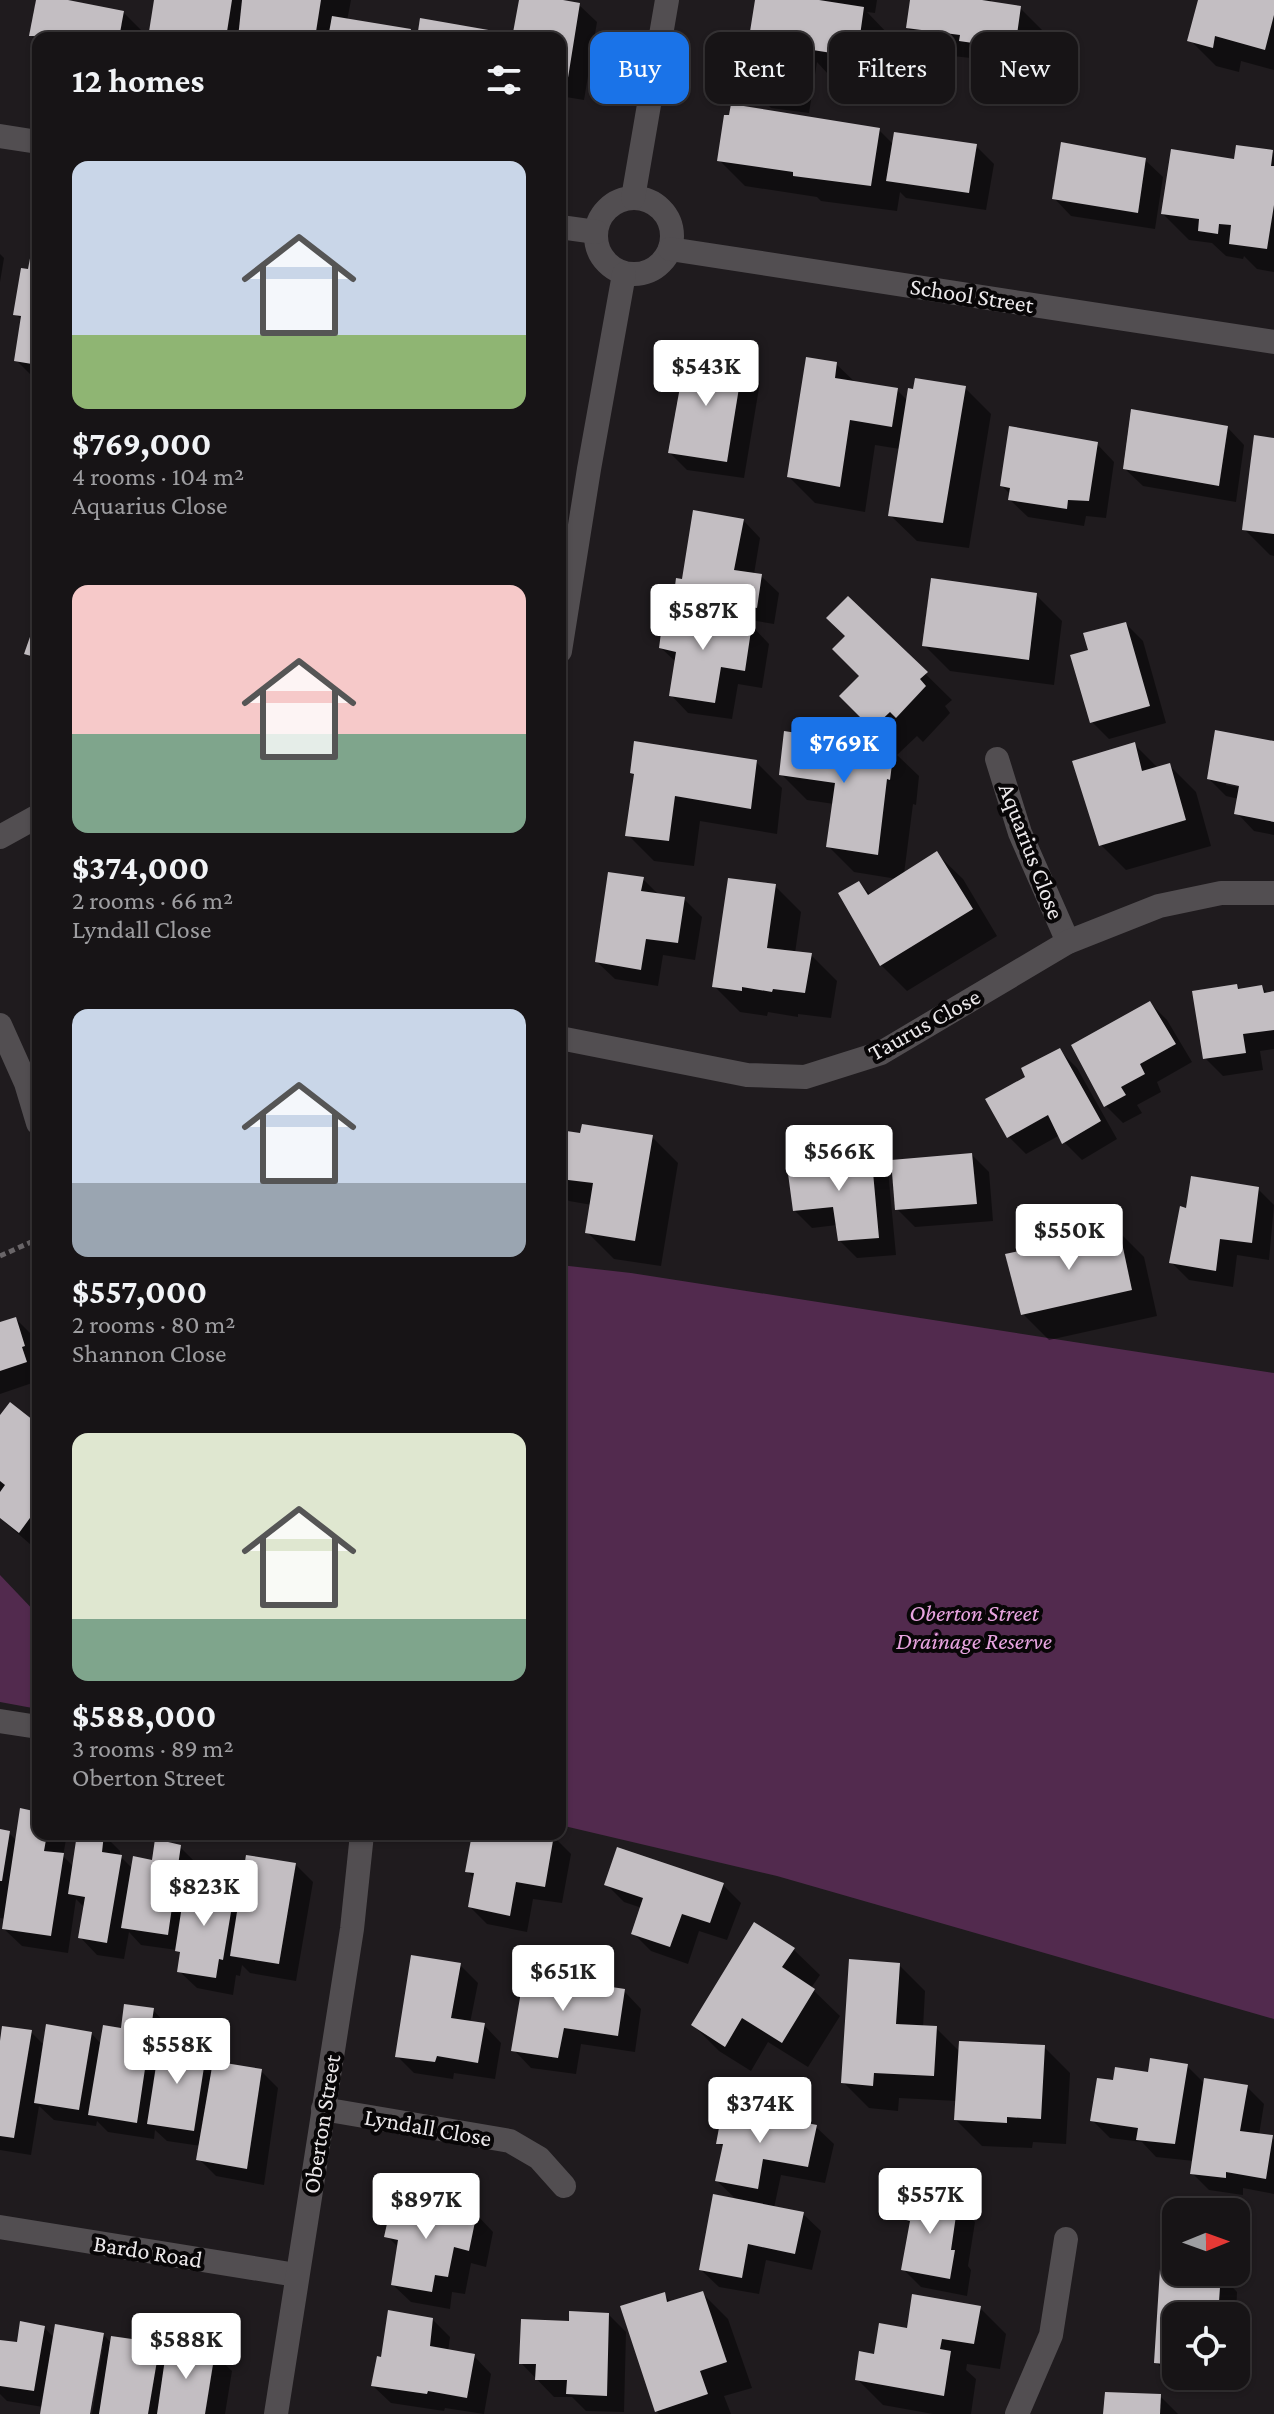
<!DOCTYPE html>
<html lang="en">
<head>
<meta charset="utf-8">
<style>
	:root { --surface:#171416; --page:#201d1f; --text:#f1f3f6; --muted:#9e9ea1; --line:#363335; --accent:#1a73e8 }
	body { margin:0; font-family:"Crimson Pro",serif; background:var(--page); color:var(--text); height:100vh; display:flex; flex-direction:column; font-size:30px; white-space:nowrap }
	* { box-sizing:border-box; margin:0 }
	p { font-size:26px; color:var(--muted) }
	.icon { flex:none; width:44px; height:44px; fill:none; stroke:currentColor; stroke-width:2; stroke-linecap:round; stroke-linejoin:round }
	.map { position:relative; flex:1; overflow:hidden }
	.panel { position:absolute; left:32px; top:32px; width:534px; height:1808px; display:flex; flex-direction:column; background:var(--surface); border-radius:16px; box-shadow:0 2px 6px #0004,0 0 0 2px var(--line) }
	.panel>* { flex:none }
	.guide { position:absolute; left:590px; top:32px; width:564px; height:72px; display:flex; gap:16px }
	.needle { width:52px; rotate:89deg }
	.tools { position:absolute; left:1162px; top:2198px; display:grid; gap:16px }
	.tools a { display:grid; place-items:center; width:88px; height:88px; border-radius:16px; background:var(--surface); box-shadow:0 2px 6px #0004,0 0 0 2px var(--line); font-size:40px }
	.price { position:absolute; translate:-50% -68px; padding:0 18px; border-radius:8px; background:#fff; color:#222; font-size:26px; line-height:52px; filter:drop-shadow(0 2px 4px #0008) }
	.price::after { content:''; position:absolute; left:50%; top:48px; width:24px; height:18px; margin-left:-12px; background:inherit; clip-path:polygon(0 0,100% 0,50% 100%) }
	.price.current { background:var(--accent); color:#fff }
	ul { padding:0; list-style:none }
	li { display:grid; align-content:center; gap:16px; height:424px; padding:0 40px }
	li span { display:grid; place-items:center; height:248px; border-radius:16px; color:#555 }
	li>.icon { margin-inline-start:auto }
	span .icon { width:144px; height:144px; fill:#fffc; stroke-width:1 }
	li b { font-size:34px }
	h2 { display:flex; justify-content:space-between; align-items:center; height:96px; padding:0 40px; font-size:34px }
	.chip { padding:0 28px; border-radius:16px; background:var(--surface); box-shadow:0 2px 6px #0004,0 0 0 2px var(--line); font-size:28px; line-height:72px }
	.chip.current { background:var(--accent); color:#fff }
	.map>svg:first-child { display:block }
	.green { fill:#522a4e }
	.shadow { fill:#0007; fill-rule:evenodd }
	.building { fill:#c3bec2 }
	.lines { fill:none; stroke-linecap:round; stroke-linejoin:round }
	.path { stroke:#696568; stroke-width:5; stroke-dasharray:6 4; stroke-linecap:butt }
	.minor { stroke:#524e51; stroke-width:24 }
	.labels { text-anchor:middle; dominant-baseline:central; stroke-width:8; stroke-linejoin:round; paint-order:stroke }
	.street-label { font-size:24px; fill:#ebe8ea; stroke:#080607 }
	.park-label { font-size:24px; font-style:italic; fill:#e8a4e0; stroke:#080607 }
</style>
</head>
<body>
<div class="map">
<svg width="1274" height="2414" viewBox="0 0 1274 2414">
	<rect width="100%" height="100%" fill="#1f1b1e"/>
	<g class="green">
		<path d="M560,1265L631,1273L1274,1373V2019L777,1876L560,1825Z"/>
		<path d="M0,1575L38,1615V1709L0,1702Z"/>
	</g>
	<g class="shadow">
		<path d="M38,0H68V2L123,12L141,30L139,38H38V43L31,36Z"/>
		<path d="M156,0H351L347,21L410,30L417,38H150Z"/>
		<path d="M521,0H549L579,5L597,22L584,100L560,96V38H514Z"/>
		<path d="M757,0H877L875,13L867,12L889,35L883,82L828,74L817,62L809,113L771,108L744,82Z"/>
		<path d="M912,0H991L990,3L1020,8L1046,34L1041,74L987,67L980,59L934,54L908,28Z"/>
		<path d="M1200,0H1274V70L1241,61L1239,72L1216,66L1190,40Z"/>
		<path d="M879,130L894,145L976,146L994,164L986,210L906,198L900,192L897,211L821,201L817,197L745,186L719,160Z"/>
		<path d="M1272,152L1274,153V272L1257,269L1244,256L1243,259L1226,256L1212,243L1189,240L1163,214L1236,162Z"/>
		<path d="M1145,160L1163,177L1155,229L1071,216L1054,198Z"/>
		<path d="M38,240V382L16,360L23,321L15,314Z"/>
		<path d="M0,254L4,258L0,282Z"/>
		<path d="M836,364L856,383L897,390L908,401L965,388L991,414L969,548L917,541L890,515L900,449L875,445L865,512L815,503L789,477Z"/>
		<path d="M743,365L760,382L744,478L687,470L670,453Z"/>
		<path d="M1227,427L1244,445L1236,502L1143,486L1125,469Z"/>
		<path d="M1274,440V556L1270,555L1244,529Z"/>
		<path d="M1097,444L1114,462L1106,518L1086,516L1084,526L1028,517L1010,500L1011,495L1002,486Z"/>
		<path d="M743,520L760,538L754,574L761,576L779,593L774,624L725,616L724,622L752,626L769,644L762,688L738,684L732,719L688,713L671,695L676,662L661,648L690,617L675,602L684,582Z"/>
		<path d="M1036,595L1062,621L1054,685L950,671L924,645Z"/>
		<path d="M848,598L952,700L945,706L950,713L923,742L917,736L897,755L919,776L916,805L913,804L904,874L937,854L963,879L997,936L907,991L881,965L859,883L871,895L897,879L854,872L828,846L834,804L807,800L781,774L786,734L896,750L842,696L862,676L847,636Z"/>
		<path d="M38,618V665L26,653Z"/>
		<path d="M1126,624L1143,641L1166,723L1109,739L1092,722L1091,651Z"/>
		<path d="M1274,743V835L1254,831L1237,813L1239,799L1226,796L1209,779ZM1226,781L1249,789L1226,785Z"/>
		<path d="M1134,744L1159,769L1170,766L1196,792L1211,846L1126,870L1100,844Z"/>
		<path d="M756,762L782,788L777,834L700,821L694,866L654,861L628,835L636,777L632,773Z"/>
		<path d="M643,879L660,896L684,899L702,917L695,960L663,955L658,986L615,979L597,962Z"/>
		<path d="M775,886L801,912L795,953L811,955L837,981L831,1018L798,1014V1017L768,1012L767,1016L740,1012L714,986Z"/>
		<path d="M1237,986L1241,990L1262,987L1269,994L1274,993V1049L1260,1051L1263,1070L1223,1076L1205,1058Z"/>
		<path d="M1150,1003L1167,1020L1192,1062L1157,1082L1161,1092L1137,1105L1142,1113L1123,1123L1105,1105Z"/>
		<path d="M1059,1050L1077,1068L1117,1139L1082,1160L1064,1142L1060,1135L1026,1154L1009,1137L1028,1077Z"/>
		<path d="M560,1133L652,1137L678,1163L661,1266L614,1259L588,1233L592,1205L569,1201L560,1193Z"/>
		<path d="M870,1152L888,1170L896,1255L857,1258L839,1240L837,1225L812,1228L794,1210L836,1163Z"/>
		<path d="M972,1155L989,1172L993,1221L915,1227L897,1209Z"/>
		<path d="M1258,1189L1274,1205L1269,1260L1237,1255L1233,1287L1189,1280L1171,1262L1187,1210Z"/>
		<path d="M1118,1231L1144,1257L1157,1316L1049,1340L1023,1314Z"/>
		<path d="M16,1319L33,1336L38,1353V1381L0,1394V1324Z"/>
		<path d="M0,1417L38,1427V1551L0,1518Z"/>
		<path d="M38,1814V1834H67L63,1856L74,1867L79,1834H103L120,1851V1856L133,1869L154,1862L180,1847L197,1864L195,1883L234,1890L242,1898L295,1864L313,1882L296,1981L250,1973L242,1965L240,1976L236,1975L233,1995L197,1988L179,1971L182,1955L177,1950L141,1945L129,1932L124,1959L97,1955L80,1937L85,1908L76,1899L68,1953L22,1946L4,1929L6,1919L0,1918V1831L9,1833L17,1841Z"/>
		<path d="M474,1834H538L553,1836L571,1854L562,1903L533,1899L527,1932L487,1924L470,1907L475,1879L467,1871Z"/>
		<path d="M606,1884L723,1885L741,1903L727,1940L699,1931L688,1964L651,1951L634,1934L642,1908L624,1902Z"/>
		<path d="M755,1924L794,1950L820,1975L811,1988L840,2016L808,2067L768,2042L751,2071L719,2051L693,2025Z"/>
		<path d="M460,1965L478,1983L470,2023L484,2025L501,2043L495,2079L454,2073L453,2079L414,2073L397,2056Z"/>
		<path d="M899,1965L925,1991L923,2028H936L961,2053L1044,2047L1070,2073L1066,2144L1033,2142L1032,2148L982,2146L956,2120L957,2101L899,2098L898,2111L869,2108L843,2082Z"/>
		<path d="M624,1991L641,2009L635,2052L581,2044L576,2074L531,2068L514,2050Z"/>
		<path d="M153,2010L170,2028L168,2044L206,2050L220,2064L261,2071L278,2088L264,2185L216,2176L199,2159L201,2146L167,2141L155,2130L154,2139L108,2132L97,2121L96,2126L54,2120L39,2106L31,2155L0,2150V2046L31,2032L45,2046L91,2033L102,2045Z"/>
		<path d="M1187,2066L1205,2084L1247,2087L1264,2104L1259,2135L1274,2139V2194L1243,2188V2195L1209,2190L1192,2173L1194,2161L1156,2157L1142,2142L1110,2138L1092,2120L1115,2082Z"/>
		<path d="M816,2127L834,2144L825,2183L781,2175L774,2208L803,2214L821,2231L812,2270L766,2260L759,2294L719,2287L701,2270L737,2200L717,2181L724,2148L718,2143Z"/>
		<path d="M957,2204L975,2222L968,2266L971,2270L967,2296L921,2287L903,2269L912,2226L904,2218Z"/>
		<path d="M476,2214L493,2232L486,2267L471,2263L465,2294L452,2292L450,2309L411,2302L393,2285L399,2248L387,2236Z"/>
		<path d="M1162,2271L1220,2274L1237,2292L1236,2316H1176V2376H1231V2384L1173,2380L1156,2362Z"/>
		<path d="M702,2293L728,2319L752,2388L724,2396L731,2414H659L657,2411L664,2295L672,2303Z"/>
		<path d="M980,2308L1006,2334L1000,2369L967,2364L966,2370L976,2379L971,2414H933L883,2405L857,2379L876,2356L909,2330Z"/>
		<path d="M608,2314L626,2332L624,2412L586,2411L572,2397H554L521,2363L571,2323Z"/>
		<path d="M433,2320L450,2337L448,2352L474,2356L491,2374L484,2414L445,2408L444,2411L391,2403L373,2386L383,2359Z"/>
		<path d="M44,2327L54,2338L103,2334L112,2344L159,2345L168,2353L214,2354L232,2371L225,2414H92L103,2346H99L88,2414H42L43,2407L7,2401L0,2394V2342L19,2344Z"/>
		<path d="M1160,2396L1178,2414H1105Z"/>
	</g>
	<g class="building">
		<path d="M36,0H68L124,11L119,38L29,36Z"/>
		<path d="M154,0H232L226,38H148Z"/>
		<path d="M242,0H321L315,38H238Z"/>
		<path d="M519,0H563L580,3L567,84L560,83V38H512Z"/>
		<path d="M755,0H819L864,7L857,57L800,48L802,33L792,32L784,89L742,82Z"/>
		<path d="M910,0H982L1021,6L1015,49L959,41L960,35L906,28Z"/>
		<path d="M1198,0H1274V15L1265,50L1215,36L1213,48L1187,41Z"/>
		<path d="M332,16L411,29L409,38H328Z"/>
		<path d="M420,18L500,32L499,38H417Z"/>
		<path d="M731,104L880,128L871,186L793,176V172L717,161L724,115H729Z"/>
		<path d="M894,132L977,144L969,193L886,181Z"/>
		<path d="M1061,142L1146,158L1138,213L1052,199Z"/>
		<path d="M1236,145L1273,150L1271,166H1274V205L1267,249L1229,244L1231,225L1219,224L1218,234L1198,231L1199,219L1161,214L1171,149L1234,159Z"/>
		<path d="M34,237L38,238V365L14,361L21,316L13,315L21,268L28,269Z"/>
		<path d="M686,354L743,363L727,462L668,453Z"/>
		<path d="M806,357L837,362L835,378L898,388L892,427L850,420L840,487L787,477Z"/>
		<path d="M915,378L966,386L943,523L888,516L908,388L913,389Z"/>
		<path d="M1131,409L1228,426L1219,486L1123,469Z"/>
		<path d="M1009,426L1098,442L1089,501L1068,500L1067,509L1008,500L1010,488L1000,486Z"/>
		<path d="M1254,435L1274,438V534L1242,530Z"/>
		<path d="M693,510L744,519L734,570L762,574L757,608L708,599L706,607L673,602L676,578L682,579Z"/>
		<path d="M931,578L1037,593L1029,660L922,646Z"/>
		<path d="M848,596L928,672L920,679L926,686L896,718L890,712L872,729L839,696L859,676L832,649L845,636L826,618Z"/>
		<path d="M664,610L752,624L745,671L721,667L715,703L669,696L676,652L659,648Z"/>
		<path d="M38,614V658L24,654Z"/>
		<path d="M1126,622L1150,706L1090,723L1070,655L1088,650L1083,633Z"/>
		<path d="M1215,730L1274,741V822L1234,814L1239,786L1207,779Z"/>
		<path d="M784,731L894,748L890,780L887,779L878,855L826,847L835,783L779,775Z"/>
		<path d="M634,741L757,760L751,809L675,796L669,841L625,836L634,774L630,773Z"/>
		<path d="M1135,742L1142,771L1170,763L1186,820L1099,846L1072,761Z"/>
		<path d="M937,851L973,909L880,966L838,893L859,881L868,895Z"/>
		<path d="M608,872L644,877L641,891L685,897L678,943L646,939L641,970L595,962Z"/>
		<path d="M728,878L776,884L767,948L812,953L805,993L773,989L772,992L742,987V991L712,987Z"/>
		<path d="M1237,984L1238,989L1262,985L1264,993L1274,991V1030L1243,1034L1246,1053L1203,1059L1192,991Z"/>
		<path d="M1150,1001L1176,1044L1140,1064L1145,1074L1121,1087L1126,1095L1104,1107L1071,1045Z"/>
		<path d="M1060,1048L1101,1121L1062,1144L1048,1115L1007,1138L985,1099L1025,1077L1021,1068Z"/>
		<path d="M582,1124L653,1135L635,1241L585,1233L593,1183L560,1179V1130L580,1133Z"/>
		<path d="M871,1150L879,1238L838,1241L833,1207L793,1211L787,1166L834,1161L833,1154Z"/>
		<path d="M972,1153L977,1204L895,1210L891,1160Z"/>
		<path d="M1191,1176L1259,1187L1252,1243L1220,1239L1216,1271L1169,1263L1180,1206L1186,1208Z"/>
		<path d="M1119,1229L1132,1290L1021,1315L1005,1254Z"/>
		<path d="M16,1317L25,1346L22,1347L27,1362L0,1371V1322Z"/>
		<path d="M10,1402L38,1424V1507L19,1533L0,1518V1492L5,1485L0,1481V1415Z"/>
		<path d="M20,1808L38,1812V1834H47L44,1851L64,1853L51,1936L2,1929Z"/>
		<path d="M0,1829L10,1831L2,1881H0Z"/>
		<path d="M77,1834H104L102,1852L122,1855L107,1943L78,1938L85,1897L68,1894Z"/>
		<path d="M472,1834L554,1835L545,1887L516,1882L510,1916L468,1907L474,1873L465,1872Z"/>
		<path d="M155,1839L181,1845L168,1935L121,1928L133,1856L152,1860Z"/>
		<path d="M617,1847L724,1883L710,1923L682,1914L670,1947L631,1934L643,1898L604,1885Z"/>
		<path d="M246,1855L296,1863L279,1964L230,1956Z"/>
		<path d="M186,1880L235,1888L223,1960L219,1959L216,1978L177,1972L180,1952L175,1951Z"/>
		<path d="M754,1922L795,1948L782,1967L815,1989L782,2043L742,2018L725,2047L691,2025Z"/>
		<path d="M411,1955L461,1963L451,2018L485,2023L478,2063L437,2056L435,2062L395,2057Z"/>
		<path d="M849,1959L900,1963L896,2024L937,2026L934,2076L874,2073L873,2086L841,2083Z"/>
		<path d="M524,1974L625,1989L618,2036L564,2028L558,2058L511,2051Z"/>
		<path d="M124,2004L154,2008L137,2123L88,2115L103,2025L121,2028Z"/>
		<path d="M46,2024L92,2032L79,2110L34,2103Z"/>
		<path d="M2,2026L32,2030L14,2138L0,2136V2041Z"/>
		<path d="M160,2040L207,2048L194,2131L147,2124Z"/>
		<path d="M959,2041L1045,2045L1041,2119L1007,2117V2123L954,2120Z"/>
		<path d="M1150,2058L1188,2064L1175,2144L1136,2140L1138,2128L1090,2121L1097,2078L1113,2080L1115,2067L1148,2072Z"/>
		<path d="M213,2061L262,2069L247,2169L196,2160Z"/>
		<path d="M1204,2078L1248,2085L1240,2131L1273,2135L1266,2179L1226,2172V2178L1190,2174Z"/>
		<path d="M723,2106L817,2125L808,2167L763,2159L758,2189L715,2181L723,2144H716Z"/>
		<path d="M713,2194L804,2212L795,2254L748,2244L742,2278L699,2270Z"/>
		<path d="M907,2194L958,2202L951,2250H955L950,2279L901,2270L910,2221L902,2219Z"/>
		<path d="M393,2197L477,2212L469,2251L454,2247L448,2277L435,2275L432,2292L391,2285L398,2240L384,2237Z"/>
		<path d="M1160,2269L1176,2270V2272L1221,2273L1218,2316H1176V2365L1154,2363Z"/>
		<path d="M703,2291L727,2362L700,2371L708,2394L655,2412L620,2306L665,2292L667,2302Z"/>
		<path d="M912,2294L981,2306L974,2344L942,2339L940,2349L951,2351L944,2396L855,2380L859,2351L874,2354L879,2323L907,2328Z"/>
		<path d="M388,2310L433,2318L430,2346L475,2354L467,2398L428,2391L427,2394L371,2386L377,2356L381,2357Z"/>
		<path d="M569,2311L609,2313L607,2396L566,2394L567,2380H535L536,2364H519L521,2319L569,2321Z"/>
		<path d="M20,2321L45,2326L34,2391L0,2386V2340L17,2342Z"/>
		<path d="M55,2324L104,2333L90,2414H40Z"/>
		<path d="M111,2336L160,2343L148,2414H99Z"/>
		<path d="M167,2345L215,2352L205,2414H157Z"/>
		<path d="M1105,2392L1161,2394L1160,2414H1103Z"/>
	</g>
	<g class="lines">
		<path class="path" d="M0,1256L38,1239"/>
		<g class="minor">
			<path d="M0,136L38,142"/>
			<circle cx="634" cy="236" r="38"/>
			<path d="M633,198L667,0"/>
			<path d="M560,227L596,232"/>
			<path d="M670,249L1274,342"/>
			<path d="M560,651L589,469L624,274"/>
			<path d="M997,759L1020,833L1068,942"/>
			<path d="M0,837L38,816"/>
			<path d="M0,1025L26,1083L38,1123"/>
			<path d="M560,1038L747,1075L805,1077L881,1053L1068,942L1159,906L1221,893H1274"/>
			<path d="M0,1721L38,1727"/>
			<path d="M323,2109L510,2141L539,2158L564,2186"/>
			<path d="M0,2227L296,2275"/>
			<path d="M276,2414L352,1929L362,1834"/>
			<path d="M1017,2414L1051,2335L1066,2239"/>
		</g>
	</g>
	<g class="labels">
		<g class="street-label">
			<text transform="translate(972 295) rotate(9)">School Street</text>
			<text transform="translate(1032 851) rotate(69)">Aquarius Close</text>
			<text transform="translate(924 1024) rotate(-29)">Taurus Close</text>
			<text transform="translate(321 2124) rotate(-81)">Oberton Street</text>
			<text transform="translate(428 2127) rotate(10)">Lyndall Close</text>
			<text transform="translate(148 2251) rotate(9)">Bardo Road</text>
		</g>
		<g class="park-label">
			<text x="974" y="1612">Oberton Street<tspan x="974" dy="28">Drainage Reserve</tspan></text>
		</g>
	</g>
</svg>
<div class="tools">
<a><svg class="needle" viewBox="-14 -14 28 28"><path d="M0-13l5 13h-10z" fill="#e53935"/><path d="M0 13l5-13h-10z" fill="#9e9ea1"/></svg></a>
<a><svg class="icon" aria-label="locate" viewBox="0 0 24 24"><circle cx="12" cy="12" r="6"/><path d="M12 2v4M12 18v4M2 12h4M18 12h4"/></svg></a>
</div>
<b class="price" style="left:706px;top:408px">$543K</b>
<b class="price" style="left:703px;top:652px">$587K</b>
<b class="price current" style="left:844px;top:785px">$769K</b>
<b class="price" style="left:839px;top:1193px">$566K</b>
<b class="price" style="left:1069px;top:1272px">$550K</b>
<b class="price" style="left:204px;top:1928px">$823K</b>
<b class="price" style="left:563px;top:2013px">$651K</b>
<b class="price" style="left:177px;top:2086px">$558K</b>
<b class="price" style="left:760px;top:2145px">$374K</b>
<b class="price" style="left:930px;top:2236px">$557K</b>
<b class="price" style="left:426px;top:2241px">$897K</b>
<b class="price" style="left:186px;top:2381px">$588K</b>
<div class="guide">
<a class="chip current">Buy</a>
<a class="chip">Rent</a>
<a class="chip">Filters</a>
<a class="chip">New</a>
</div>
<section class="panel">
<h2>12 homes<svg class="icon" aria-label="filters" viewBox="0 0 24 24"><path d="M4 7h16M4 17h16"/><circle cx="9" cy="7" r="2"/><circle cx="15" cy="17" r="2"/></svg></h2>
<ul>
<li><span style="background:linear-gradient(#c9d6e8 70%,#8fb573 0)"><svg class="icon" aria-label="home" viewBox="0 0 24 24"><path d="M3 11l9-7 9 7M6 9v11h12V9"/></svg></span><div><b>$769,000</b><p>4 rooms · 104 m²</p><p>Aquarius Close</p></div></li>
<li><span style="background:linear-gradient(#f6c9c9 60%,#7fa58c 0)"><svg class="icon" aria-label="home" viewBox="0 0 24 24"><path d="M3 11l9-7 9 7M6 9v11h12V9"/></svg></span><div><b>$374,000</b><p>2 rooms · 66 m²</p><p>Lyndall Close</p></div></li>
<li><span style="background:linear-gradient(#c9d6e8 70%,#9aa5b1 0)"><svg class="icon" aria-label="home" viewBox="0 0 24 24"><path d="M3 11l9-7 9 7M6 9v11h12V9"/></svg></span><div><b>$557,000</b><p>2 rooms · 80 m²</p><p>Shannon Close</p></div></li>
<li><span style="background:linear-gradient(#dfe7d0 75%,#7fa58c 0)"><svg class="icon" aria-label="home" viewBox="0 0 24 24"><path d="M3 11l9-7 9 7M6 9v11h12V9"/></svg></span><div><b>$588,000</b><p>3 rooms · 89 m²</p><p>Oberton Street</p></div></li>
</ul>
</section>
</div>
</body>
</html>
